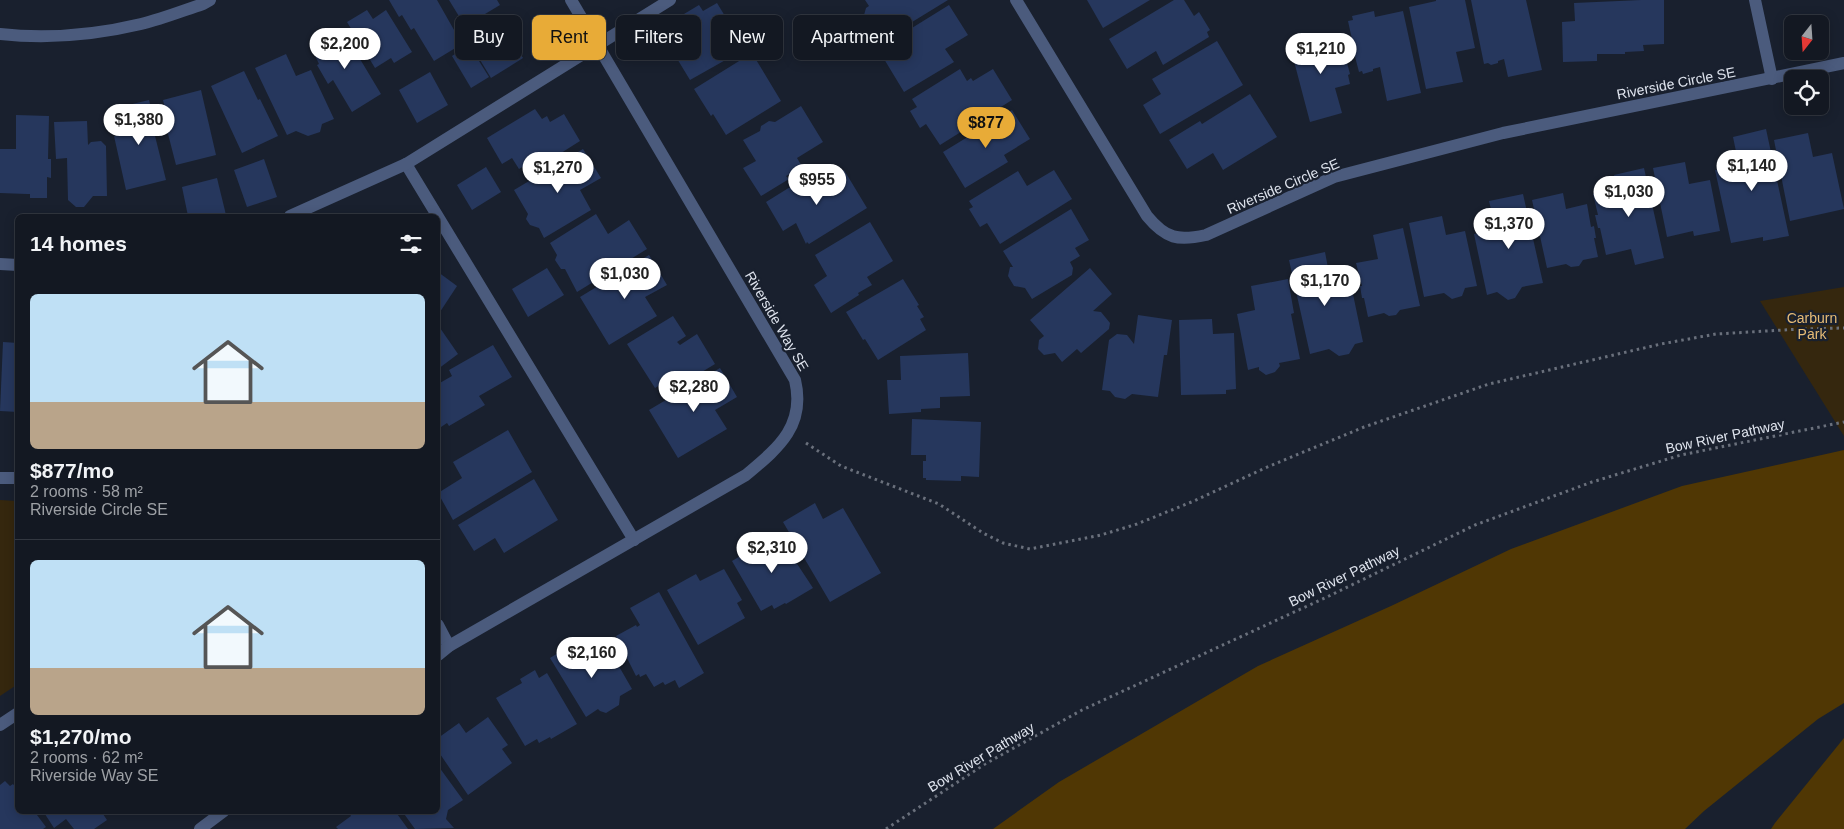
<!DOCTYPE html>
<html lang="en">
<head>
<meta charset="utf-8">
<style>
	:root { --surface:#131822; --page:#20252f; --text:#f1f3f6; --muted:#9da0a5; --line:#323740; --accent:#e8ab37 }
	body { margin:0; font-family:Helvetica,sans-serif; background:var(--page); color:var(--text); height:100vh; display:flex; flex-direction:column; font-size:19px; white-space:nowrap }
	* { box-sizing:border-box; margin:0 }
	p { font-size:16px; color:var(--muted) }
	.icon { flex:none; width:28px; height:28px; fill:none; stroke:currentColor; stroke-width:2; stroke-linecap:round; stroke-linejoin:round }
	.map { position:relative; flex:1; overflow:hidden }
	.panel { position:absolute; left:15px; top:214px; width:425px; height:600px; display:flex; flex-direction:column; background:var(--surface); border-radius:8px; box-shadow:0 2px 12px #0003,0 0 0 1px var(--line) }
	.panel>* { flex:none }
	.hud { position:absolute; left:455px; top:15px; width:475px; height:45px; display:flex; gap:10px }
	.needle { width:32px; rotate:197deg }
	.buttons { position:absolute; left:1784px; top:15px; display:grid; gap:10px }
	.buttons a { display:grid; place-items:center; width:45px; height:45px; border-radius:8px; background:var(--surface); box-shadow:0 2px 12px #0003,0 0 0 1px var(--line); font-size:25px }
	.price { position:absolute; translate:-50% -42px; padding:0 11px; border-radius:18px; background:#fff; color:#222; font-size:16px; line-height:32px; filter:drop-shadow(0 1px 2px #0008) }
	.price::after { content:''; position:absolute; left:50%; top:30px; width:15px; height:11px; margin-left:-8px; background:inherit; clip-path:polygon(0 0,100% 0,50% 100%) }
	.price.current { background:var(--accent); color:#111 }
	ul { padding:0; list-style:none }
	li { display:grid; align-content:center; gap:10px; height:265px; padding:0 15px }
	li+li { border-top:1px solid var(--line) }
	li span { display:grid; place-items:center; height:155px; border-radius:8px; color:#555 }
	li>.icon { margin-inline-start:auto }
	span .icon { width:90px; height:90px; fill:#fffc; stroke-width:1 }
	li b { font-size:21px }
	h2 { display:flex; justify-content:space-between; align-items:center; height:60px; padding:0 15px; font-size:21px }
	.chip { padding:0 18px; border-radius:8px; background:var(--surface); box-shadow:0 2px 12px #0003,0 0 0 1px var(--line); font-size:18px; line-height:45px }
	.chip.current { background:var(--accent); color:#111 }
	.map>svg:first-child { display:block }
	.green { fill:#35270e }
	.water { fill:#503704 }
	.building { fill:#26375d }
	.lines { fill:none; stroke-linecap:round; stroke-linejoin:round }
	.path { stroke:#6a707c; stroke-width:3; stroke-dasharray:2.5 4; stroke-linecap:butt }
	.minor { stroke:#4b5b7d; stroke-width:12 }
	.labels { text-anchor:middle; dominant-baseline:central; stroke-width:4.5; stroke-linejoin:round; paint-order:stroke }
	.street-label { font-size:14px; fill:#dfe4ee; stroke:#19202e }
	.park-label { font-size:14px; fill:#e7bc76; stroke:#19202e }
</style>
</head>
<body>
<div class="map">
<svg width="1844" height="829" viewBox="0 0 1844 829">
	<rect width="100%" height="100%" fill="#19202e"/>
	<g class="green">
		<path d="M1844,287V436L1760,301Z"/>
		<path d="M0,500L17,501L18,684L0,696Z"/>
	</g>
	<g class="water">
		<path d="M1844,450V703L1818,719L1704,811L1685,829H993L1059,782L1258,666L1391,606L1511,549L1682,486Z"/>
		<path d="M1844,738V829H1771L1775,823Z"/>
	</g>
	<g class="building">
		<path d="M389,0H437L462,44L434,61L414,28L411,30L402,15L399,17Z"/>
		<path d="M449,0H497L500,5L465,26Z"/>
		<path d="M865,0H948L886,38L877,24L868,23L864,15L866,8L869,6Z"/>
		<path d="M1087,0H1150L1103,28Z"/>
		<path d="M1174,0H1184L1194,16L1199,12L1210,30L1207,32L1209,37L1163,65L1156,51L1127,69L1109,39Z"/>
		<path d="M1436,0H1465L1475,48L1456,52L1463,82L1426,89L1409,7L1436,1Z"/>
		<path d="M1471,0H1526L1542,70L1508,77L1504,59L1498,61V63L1491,65L1488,63L1484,64Z"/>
		<path d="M1641,0H1664V44L1643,45L1644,51L1625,52V54H1597V61L1563,62L1562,22L1575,21L1574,3Z"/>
		<path d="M717,3L745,49L690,80L673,52L683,46L669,23L699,5L703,11Z"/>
		<path d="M949,5L968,35L945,49L954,62L904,92L878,49Z"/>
		<path d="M367,10L373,19L386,10L412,52L394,63L391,58L375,68L347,22Z"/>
		<path d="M1374,11L1375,17L1403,11L1421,93L1387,101L1380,67L1373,69V71L1363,74L1362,71L1359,72L1352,45L1353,44L1348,21L1353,20L1352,16Z"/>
		<path d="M503,25L523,58L491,78L471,45Z"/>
		<path d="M342,29L381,94L352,112L333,80L328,84L317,65L319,64L311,47Z"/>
		<path d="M1339,33L1350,74L1348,75L1350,84L1335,88L1342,113L1310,122L1290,46Z"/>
		<path d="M1217,41L1243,85L1160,134L1143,105L1161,94L1152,79Z"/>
		<path d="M469,45L489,77L471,88L452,56Z"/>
		<path d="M752,53L781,101L726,135L713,114L711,116L694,89Z"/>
		<path d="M286,54L296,76L311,70L334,119L322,124L320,132L308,136L296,131L287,135L255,68Z"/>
		<path d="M960,69L967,81L971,78L973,81L993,69L1012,100L940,145L926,124L920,128L917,123L910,111L917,107L912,99Z"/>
		<path d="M244,71L258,100L260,99L278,136L242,153L211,86Z"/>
		<path d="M430,72L448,105L417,123L399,90Z"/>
		<path d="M201,90L216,155L176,165L167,130L170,129L163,100Z"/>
		<path d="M1250,94L1277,137L1223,170L1213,153L1187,169L1169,140L1200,121L1202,124Z"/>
		<path d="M149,100L157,131L154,132L166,180L126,190L114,136L122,135L116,108Z"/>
		<path d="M801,106L823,142L797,158L803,168L786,176L789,179L761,196L743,168L756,161L743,140L760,131L761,126L769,121L775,122Z"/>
		<path d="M535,109L542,119L547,116L550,122L564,114L580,141L550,160L546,153L519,169L512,158L502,164L487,138Z"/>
		<path d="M1012,110L1030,139L1004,155L1008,162L965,188L943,152Z"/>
		<path d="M16,115L49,116L48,159H51V178L47,177V198H30V194H27L0,193V149H16Z"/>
		<path d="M87,121L88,145L91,142L101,141L106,146L107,196H93L84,207H76L68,200L67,158L56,159L54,122Z"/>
		<path d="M1766,129L1789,236L1763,241V237L1731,243L1715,170L1720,169L1718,165L1730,162L1732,167L1739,166L1733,137Z"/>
		<path d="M1808,133L1813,157L1832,153L1844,209L1790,221L1774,140Z"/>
		<path d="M583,149L601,178L580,190L591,210L544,238L539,228L530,225L526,219L528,214L514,190Z"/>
		<path d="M264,159L277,197L247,207L234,170Z"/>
		<path d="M1685,162L1689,184L1710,180L1720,231L1694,236L1693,231L1667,237L1653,168Z"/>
		<path d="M486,167L501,192L472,210L457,185Z"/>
		<path d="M1644,168L1664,258L1635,265L1631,249L1606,255L1600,228H1598L1595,215H1598L1593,194L1617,188L1614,175Z"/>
		<path d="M844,170L867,208L809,244L807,242L806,244L796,223L783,231L766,202L795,184L797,188L812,179L817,187Z"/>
		<path d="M1054,170L1072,199L1000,244L987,223L980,227L969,209L973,207L969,201L1018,171L1027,186Z"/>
		<path d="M217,178L226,215L188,216L182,187Z"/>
		<path d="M1563,193L1566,209L1587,204L1591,227L1594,226L1596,238H1594L1598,257L1583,260L1579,266L1571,267L1566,264L1547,268L1532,200Z"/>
		<path d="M1523,194L1543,283L1522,287L1515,298L1508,300L1497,292L1487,295L1474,234L1496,230L1489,201Z"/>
		<path d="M1071,209L1089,240L1075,248L1080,256L1070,262L1073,268L1072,275L1032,299L1025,288L1014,286L1008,276L1010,267H1013L1003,251Z"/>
		<path d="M596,214L608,234L629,220L647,249L577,292L565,269H561L555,260L557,255L550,243Z"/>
		<path d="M1442,216L1446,235L1465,231L1477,286L1465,288L1462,296L1452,299L1444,293L1424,297L1409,223Z"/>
		<path d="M870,222L893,261L867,277L872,285L858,293L859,295L831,313L814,285L827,276L815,255Z"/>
		<path d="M1403,228L1420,306L1400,310L1396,315L1389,316L1384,313L1368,317L1364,298H1362L1360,286H1362L1356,263L1378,259L1373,235Z"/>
		<path d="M1325,252L1331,284L1350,280L1363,342L1355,344L1349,354L1339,356L1329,349L1310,354L1289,260Z"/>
		<path d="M649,255L667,285L645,297L657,316L609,345L580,297Z"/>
		<path d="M547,268L564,295L528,317L512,289Z"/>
		<path d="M1090,268L1112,294L1093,311L1101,312L1110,323L1109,329L1081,353L1077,349L1062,362L1055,353L1044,355L1038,349L1039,340L1044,336L1030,320Z"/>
		<path d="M438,272L457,286L438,315Z"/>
		<path d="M903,279L919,305L917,306L924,317L920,319L926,330L878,360L865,339L863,340L846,312Z"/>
		<path d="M1288,279L1294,313L1291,314L1300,359L1279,363L1280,366L1275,372L1266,375L1259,370V367L1248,370L1237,314L1255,310L1251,286Z"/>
		<path d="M1138,315L1172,320L1167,355H1164L1158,397L1132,394L1125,399L1115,397L1110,391L1102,390L1109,340L1117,334L1127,335L1134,344Z"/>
		<path d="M673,316L686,336L677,342L680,345L697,334L715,364L687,381L681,372L655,388L627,344Z"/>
		<path d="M1212,319L1213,334L1234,333L1236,389L1226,390V394L1181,395L1179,320Z"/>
		<path d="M438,325L458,354L438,369Z"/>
		<path d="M3,342L18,343V412L0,411Z"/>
		<path d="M493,345L512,377L479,396L485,405L449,426L447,423L438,429V384L452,376L449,370Z"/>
		<path d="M968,353L970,396L940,397V408L921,409V412L889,414L887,380H901L900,356Z"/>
		<path d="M720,368L737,397L715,410L727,429L678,458L649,410Z"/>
		<path d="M912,419L981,422L979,477L961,476V481L926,480V478H923V461H926V455H911Z"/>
		<path d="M508,430L532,472L453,520L438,493L462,478L453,462Z"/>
		<path d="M534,479L558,520L504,553L495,538L474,551L458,525Z"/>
		<path d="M815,503L823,519L843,508L881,573L830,602L783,522Z"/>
		<path d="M781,532L787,542L784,544L813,588L786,604L785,603L774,609L772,605L761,611L732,561Z"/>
		<path d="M724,569L742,600L737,603L745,618L698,645L667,590L696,574L700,581Z"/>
		<path d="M659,592L704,673L679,688L675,680L665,685L663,682L654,687L646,674L640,677L639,674L636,676L616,636L636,625L637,627L640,625L630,608Z"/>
		<path d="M576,642L587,662L609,649L632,689L620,696L619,705L606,713L600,711L598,709L586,717L550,658Z"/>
		<path d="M535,670L539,678L547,673L577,724L551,739L550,737L539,743L537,739L525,746L496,698L522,683L520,679Z"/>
		<path d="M488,717L508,745L502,749L512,763L468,795L438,751V738L459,723L466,733Z"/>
		<path d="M439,767L463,800L448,810L446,819L454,828L415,829L402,811H438V768Z"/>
		<path d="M5,781L10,786L13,784L18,790V811H34L46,827L43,829H0V785Z"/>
		<path d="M43,811H101L107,820L94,829H74L66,819L54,828Z"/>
		<path d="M348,811H395L408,829H338L336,827L351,816Z"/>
	</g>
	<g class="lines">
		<g class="path">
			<path d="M806,443L841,466L939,504L983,533L1003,543L1030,549L1101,535L1137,524L1194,501L1265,468L1364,427L1489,384L1661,344L1716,334L1801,329L1844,328"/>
			<path d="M886,829L985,764L1082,710L1329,596L1475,525L1592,482L1681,455L1844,422"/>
		</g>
		<g class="minor">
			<path d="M1016,0L1147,216C1166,239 1178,241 1206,235L1334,177L1503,133L1844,63"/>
			<path d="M1755,0L1772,79"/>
			<path d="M0,34C46,39 95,35 141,24C162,19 182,11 203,4L210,0"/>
			<path d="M406,164L634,540"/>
			<path d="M290,216L406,164L670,0"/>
			<path d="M0,264L18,265"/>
			<path d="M0,478H18"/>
			<path d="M438,625L449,646"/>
			<path d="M438,655L449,646L746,475C778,448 806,426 795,380L571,0"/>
			<path d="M0,725L18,713"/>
			<path d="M200,829L224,811"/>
		</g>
	</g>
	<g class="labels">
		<g class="street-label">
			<text transform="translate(1676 83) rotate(-11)">Riverside Circle SE</text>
			<text transform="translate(1283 186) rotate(-23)">Riverside Circle SE</text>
			<text transform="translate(777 321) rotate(60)">Riverside Way SE</text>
			<text transform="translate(1725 436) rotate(-12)">Bow River Pathway</text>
			<text transform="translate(1344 576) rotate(-26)">Bow River Pathway</text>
			<text transform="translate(981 757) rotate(-31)">Bow River Pathway</text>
		</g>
		<g class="park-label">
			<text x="1812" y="318">Carburn<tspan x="1812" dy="16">Park</tspan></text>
		</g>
	</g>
</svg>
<div class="buttons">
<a><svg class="needle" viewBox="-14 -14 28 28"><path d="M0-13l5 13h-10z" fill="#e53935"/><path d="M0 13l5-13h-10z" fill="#9da0a5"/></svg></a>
<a><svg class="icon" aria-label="locate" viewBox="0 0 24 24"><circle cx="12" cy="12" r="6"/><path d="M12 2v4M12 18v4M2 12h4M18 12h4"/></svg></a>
</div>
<b class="price" style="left:345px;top:70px">$2,200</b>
<b class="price" style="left:1321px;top:75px">$1,210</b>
<b class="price" style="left:139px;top:146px">$1,380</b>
<b class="price current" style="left:986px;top:149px">$877</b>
<b class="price" style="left:1752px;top:192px">$1,140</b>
<b class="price" style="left:558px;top:194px">$1,270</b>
<b class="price" style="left:817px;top:206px">$955</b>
<b class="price" style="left:1629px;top:218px">$1,030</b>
<b class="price" style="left:1509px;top:250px">$1,370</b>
<b class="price" style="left:625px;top:300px">$1,030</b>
<b class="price" style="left:1325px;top:307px">$1,170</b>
<b class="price" style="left:694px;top:413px">$2,280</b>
<b class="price" style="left:772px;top:574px">$2,310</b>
<b class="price" style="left:592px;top:679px">$2,160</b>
<div class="hud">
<a class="chip">Buy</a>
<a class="chip current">Rent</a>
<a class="chip">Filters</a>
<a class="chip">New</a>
<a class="chip">Apartment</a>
</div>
<section class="panel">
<h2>14 homes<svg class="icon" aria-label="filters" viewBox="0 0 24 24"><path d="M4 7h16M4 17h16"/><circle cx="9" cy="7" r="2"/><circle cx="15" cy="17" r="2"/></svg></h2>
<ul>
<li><span style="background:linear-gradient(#bfe0f5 70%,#b9a48a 0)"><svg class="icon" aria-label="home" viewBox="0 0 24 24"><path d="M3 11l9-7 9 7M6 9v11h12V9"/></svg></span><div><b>$877/mo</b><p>2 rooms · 58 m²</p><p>Riverside Circle SE</p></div></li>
<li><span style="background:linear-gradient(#bfe0f5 70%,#b9a48a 0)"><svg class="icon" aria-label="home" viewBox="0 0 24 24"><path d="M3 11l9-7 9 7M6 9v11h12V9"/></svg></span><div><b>$1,270/mo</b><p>2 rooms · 62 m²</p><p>Riverside Way SE</p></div></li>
</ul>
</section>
</div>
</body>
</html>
